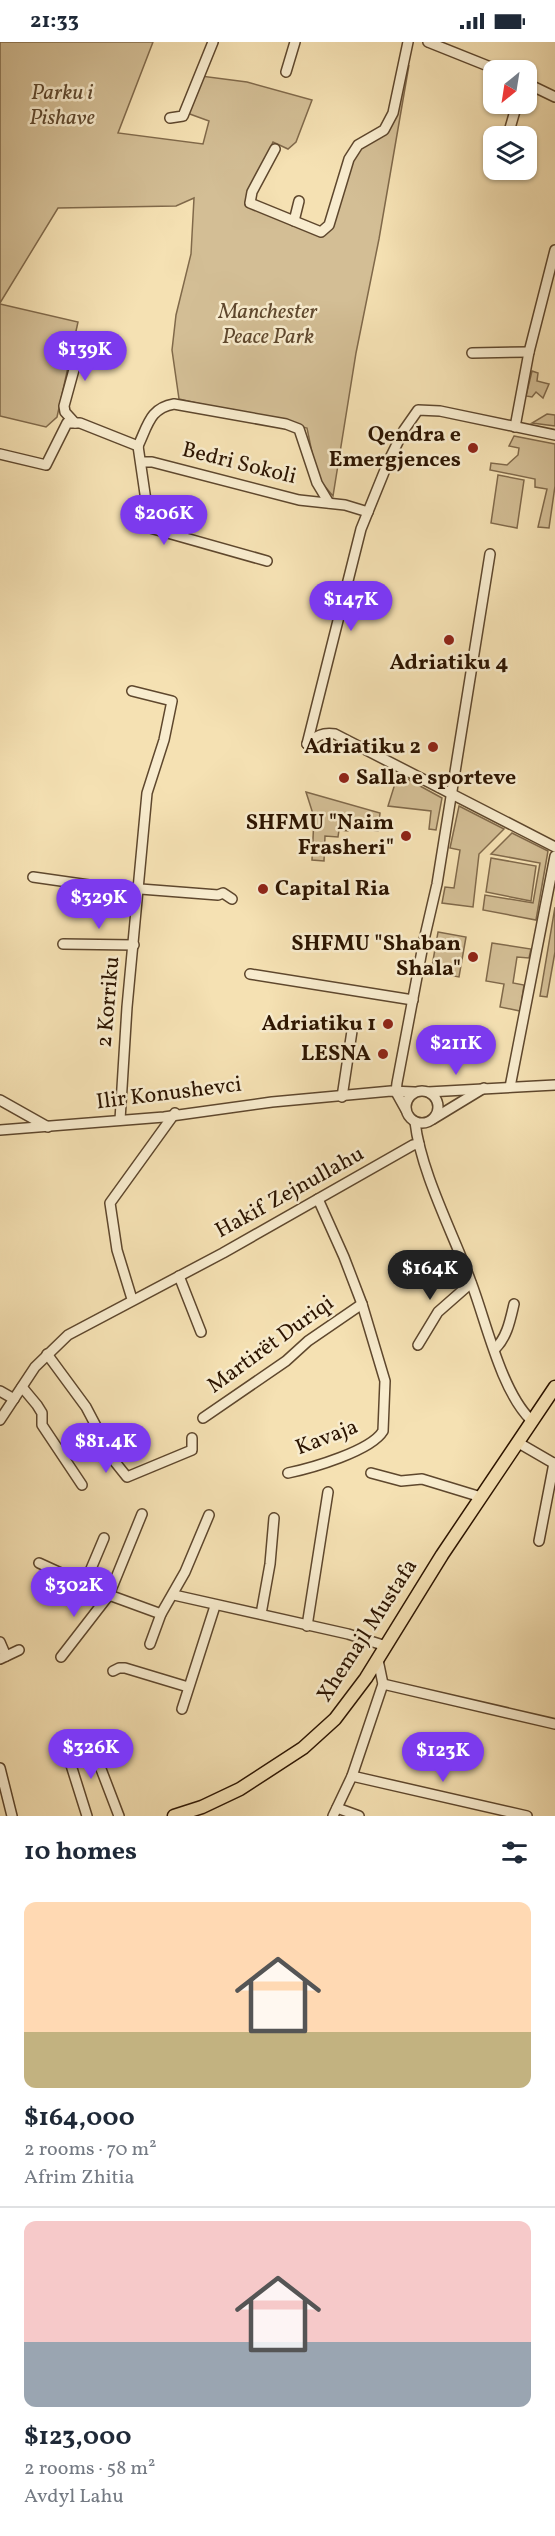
<!DOCTYPE html>
<html lang="en">
<head>
<meta charset="utf-8">
<style>
	:root { --surface:#fff; --page:#f2f2f3; --text:#1f2937; --muted:#747a83; --line:#e0e1e3; --accent:#7c3aed }
	body { margin:0; font-family:Vollkorn,serif; background:var(--page); color:var(--text); height:100vh; display:flex; flex-direction:column; font-size:22px; white-space:nowrap }
	* { box-sizing:border-box; margin:0 }
	p { font-size:20px; color:var(--muted) }
	.icon { flex:none; width:33px; height:33px; fill:none; stroke:currentColor; stroke-width:2; stroke-linecap:round; stroke-linejoin:round }
	.map { position:relative; height:1774px; overflow:hidden }
	.sheet { display:flex; flex-direction:column; background:var(--surface); flex:1 }
	.sheet>* { flex:none }
	.needle { width:39px; rotate:210deg }
	.buttons { position:absolute; left:483px; top:18px; display:grid; gap:12px }
	.buttons a { display:grid; place-items:center; width:54px; height:54px; border-radius:12px; background:var(--surface); box-shadow:0 2px 4px #0004; font-size:30px }
	.price { position:absolute; translate:-50% -51px; padding:0 14px; border-radius:21px; background:var(--accent); color:#fff; font-size:20px; line-height:39px; filter:drop-shadow(0 2px 3px #0008) }
	.price::after { content:''; position:absolute; left:50%; top:36px; width:18px; height:14px; margin-left:-9px; background:inherit; clip-path:polygon(0 0,100% 0,50% 100%) }
	.price.on { background:#222; color:#fff }
	ul { padding:0; list-style:none }
	li { display:grid; align-content:center; gap:12px; height:318px; padding:0 24px }
	li+li { border-top:2px solid var(--line) }
	li span { display:grid; place-items:center; height:186px; border-radius:12px; color:#555 }
	li>.icon { margin-inline-start:auto }
	span .icon { width:108px; height:108px; fill:#fffc; stroke-width:1 }
	li b { font-size:26px }
	h2 { display:flex; justify-content:space-between; align-items:center; height:72px; padding:0 24px; font-size:26px }
	.status { display:flex; justify-content:space-between; align-items:center; height:42px; padding:0 30px; background:var(--surface); direction:ltr }
	.status svg { height:16px; fill:currentColor }
	.map>svg:first-child { display:block }
	.green { fill:#d3be95; stroke:#80694a; stroke-width:1.5 }
	.lines { fill:none; stroke-linecap:round; stroke-linejoin:round }
	.minor-casing { stroke:#5e472d; stroke-width:12 }
	.major-casing { stroke:#2c1400; stroke-width:15 }
	.minor { stroke:#f8ecce; stroke-width:9 }
	.major { stroke:#f5e1b3; stroke-width:12 }
	.poi-dot { fill:#8f2418; stroke:#f8ecce; stroke-width:2 }
	.labels { text-anchor:middle; dominant-baseline:central; stroke-width:5; stroke-linejoin:round; paint-order:stroke }
	.park-label { font-size:22px; font-style:italic; fill:#5e472d; stroke:#f8ecce }
	.poi-label { font-size:22px; font-weight:bold; fill:#2c1400; stroke:#f8ecce; text-anchor:end }
	.street-label { font-size:22px; fill:#2c1400; stroke:#f8ecce }
</style>
</head>
<body>
<div class="status"><b>21:33</b><svg viewBox="0 0 49 12"><path d="M0 12V9h3v3zM5 12V6h3v6zM10 12V3h3v9zM15 12V0h3v12zM26 1h20v11H26zM47 4h2v5h-2z"/></svg></div>
<div class="map">
<svg width="555" height="1774" viewBox="0 0 555 1774">
	<rect width="100%" height="100%" fill="#f5e1b3"/>
	<filter id="stains"><feTurbulence type="fractalNoise" baseFrequency=".00333" numOctaves="4"/><feColorMatrix values="0 0 0 0 .2 0 0 0 0 .09 0 0 0 0 .02 0 0 0 .5 -.17"/></filter>
	<radialGradient id="worn" r=".72"><stop offset=".6" stop-color="#630" stop-opacity="0"/><stop offset="1" stop-color="#630" stop-opacity=".3"/></radialGradient>
	<g class="green">
		<path d="M0,0H153L118,91L203,102L209,79L187,71L201,34L247,40L312,58L296,100L288,107L273,100L245,160L321,192L351,117L358,108L385,90L409,23L379,197L356,311L333,454L317,435L307,386L179,357L172,308L176,273L191,212L194,156L176,164L58,166L0,261Z"/>
		<path d="M0,262L78,280L57,375L46,385L0,374Z"/>
		<path d="M532,329L538,331L537,339L549,342L543,356L536,350L532,355L526,354Z"/>
		<path d="M547,372L555,373V384L532,381Z"/>
		<path d="M514,394L555,402V444L549,486L538,485L547,447L535,445V437L490,428L491,421L507,423L518,413L519,406L509,404Z"/>
		<path d="M498,433L524,438L517,486L491,481Z"/>
		<path d="M398,732L442,756L436,788L429,787L431,769L388,764Z"/>
		<path d="M306,750L380,771L378,789L348,785V789L339,788L338,795L325,794L324,819L312,818L314,775Z"/>
		<path d="M459,764L504,787L479,812L473,865L442,861L445,845L454,846L460,808L450,806Z"/>
		<path d="M512,791L548,809L536,878L483,868L485,853L533,861L540,821L491,812Z"/>
		<path d="M491,816L536,824L531,859L486,850Z"/>
		<path d="M555,865V910L547,955L540,954Z"/>
		<path d="M438,890L466,895L459,935L431,930Z"/>
		<path d="M492,901L531,907L529,916L517,915L513,941L524,943L520,969L500,965L504,942L486,939Z"/>
	</g>
	<g class="lines">
		<g class="minor-casing">
			<g id="minor">
				<path d="M428,0L498,28"/>
				<path d="M286,30L295,0"/>
				<path d="M526,41L555,55"/>
				<path d="M170,76L183,74L213,0"/>
				<path d="M508,93L517,62"/>
				<path d="M275,107L252,150L250,161L321,190L329,183L349,117L358,103L384,88L393,71L408,0"/>
				<path d="M294,179L299,159"/>
				<path d="M472,311L529,310"/>
				<path d="M75,381L65,370L64,364L81,302"/>
				<path d="M515,385L529,310L555,208"/>
				<path d="M138,404C148,383 150,366 174,362L286,382L299,387L317,441L329,461"/>
				<path d="M138,404L150,486L267,519"/>
				<path d="M0,412L46,423L67,381H80L138,404"/>
				<path d="M141,420H152L299,458L345,463L368,470"/>
				<path d="M307,702L361,487L389,418L404,388L418,368L440,369L555,393"/>
				<path d="M307,702C317,694 322,690 335,692L555,805"/>
				<path d="M33,835L89,843L218,853L223,851L232,857"/>
				<path d="M63,902L134,903"/>
				<path d="M250,932L413,958"/>
				<path d="M510,1045L555,814"/>
				<circle cx="422" cy="1065" r="16"/>
				<path d="M428,1050L555,1043"/>
				<path d="M342,1055L352,989"/>
				<path d="M0,1058L48,1085"/>
				<path d="M406,1068L396,1050L397,1041L424,898L437,842L490,512"/>
				<path d="M433,1077L484,1046"/>
				<path d="M120,1078L127,965L147,751L164,698L172,659L132,649"/>
				<path d="M415,1080C421,1131 453,1191 471,1240C486,1279 501,1349 531,1378"/>
				<path d="M0,1088L164,1075L272,1060L391,1049L414,1050"/>
				<path d="M179,1234L201,1290"/>
				<path d="M132,1257L117,1208L110,1161L175,1071"/>
				<path d="M418,1303L438,1270L471,1241"/>
				<path d="M495,1307C507,1295 510,1279 514,1262"/>
				<path d="M47,1312L86,1365L115,1420L127,1435L192,1408V1396"/>
				<path d="M22,1345L37,1363L42,1371V1383L82,1443"/>
				<path d="M0,1349L14,1357"/>
				<path d="M203,1376L286,1319L308,1299L362,1262"/>
				<path d="M0,1378L35,1325L68,1293L223,1211L413,1103L419,1102"/>
				<path d="M517,1400L555,1422"/>
				<path d="M288,1431C312,1426 371,1409 383,1389L385,1339L362,1262L344,1215L318,1157"/>
				<path d="M371,1431L401,1439L422,1437L481,1455"/>
				<path d="M539,1499L554,1421"/>
				<path d="M39,1521L109,1553L161,1572"/>
				<path d="M85,1541L104,1496"/>
				<path d="M174,1553L348,1592L386,1604"/>
				<path d="M261,1572L270,1522L274,1476"/>
				<path d="M307,1584L328,1450"/>
				<path d="M0,1600L6,1614"/>
				<path d="M150,1602L161,1572L185,1530L209,1473"/>
				<path d="M61,1615L109,1553L142,1472"/>
				<path d="M0,1617L19,1608"/>
				<path d="M113,1629L119,1626H125L188,1645"/>
				<path d="M383,1642L555,1682"/>
				<path d="M182,1667L215,1564"/>
				<path d="M88,1693L119,1774"/>
				<path d="M65,1704L87,1774"/>
				<path d="M0,1726L12,1774"/>
				<path d="M352,1734L527,1774"/>
				<path d="M337,1766L359,1774"/>
				<path d="M333,1774L352,1734L383,1642L378,1618"/>
			</g>
		</g>
		<g class="major-casing">
			<path id="major" d="M174,1774L202,1765L240,1747L303,1706L335,1677L366,1636L442,1513L555,1345"/>
		</g>
		<use href="#minor" class="minor"/>
		<use href="#major" class="major"/>
	</g>
	<g class="poi-dot">
		<circle cx="473" cy="406" r="6"/>
		<circle cx="449" cy="598" r="6"/>
		<circle cx="433" cy="705" r="6"/>
		<circle cx="344" cy="736" r="6"/>
		<circle cx="406" cy="794" r="6"/>
		<circle cx="263" cy="847" r="6"/>
		<circle cx="473" cy="915" r="6"/>
		<circle cx="388" cy="982" r="6"/>
		<circle cx="383" cy="1012" r="6"/>
	</g>
	<g class="labels">
		<g class="park-label">
			<text x="62" y="51">Parku i<tspan x="62" dy="25">Pishave</tspan></text>
			<text x="268" y="270">Manchester<tspan x="268" dy="25">Peace Park</tspan></text>
		</g>
		<g class="poi-label">
			<text x="461" y="393">Qendra e<tspan x="461" dy="25">Emergjences</tspan></text>
			<text x="449" y="621" text-anchor="middle">Adriatiku 4</text>
			<text x="421" y="705">Adriatiku 2</text>
			<text x="356" y="736" text-anchor="start">Salla e sporteve</text>
			<text x="394" y="781">SHFMU "Naim<tspan x="394" dy="25">Frasheri"</tspan></text>
			<text x="275" y="847" text-anchor="start">Capital Ria</text>
			<text x="461" y="902">SHFMU "Shaban<tspan x="461" dy="25">Shala"</tspan></text>
			<text x="376" y="982">Adriatiku 1</text>
			<text x="371" y="1012">LESNA</text>
		</g>
		<g class="street-label">
			<text transform="translate(239 422) rotate(14)">Bedri Sokoli</text>
			<text transform="translate(109 960) rotate(-85)">2 Korriku</text>
			<text transform="translate(169 1052) rotate(-7)">Ilir Konushevci</text>
			<text transform="translate(290 1151) rotate(-29)">Hakif Zejnullahu</text>
			<text transform="translate(271 1303) rotate(-36)">Martirët Duriqi</text>
			<text transform="translate(327 1396) rotate(-21)">Kavaja</text>
			<text transform="translate(368 1589) rotate(-57)">Xhemajl Mustafa</text>
		</g>
	</g>
	<rect width="100%" height="100%" filter="url(#stains)"/>
	<rect width="100%" height="100%" fill="url(#worn)"/>
</svg>
<div class="buttons">
<a><svg class="needle" viewBox="-14 -14 28 28"><path d="M0-13l5 13h-10z" fill="#e53935"/><path d="M0 13l5-13h-10z" fill="#747a83"/></svg></a>
<a><svg class="icon" aria-label="layers" viewBox="0 0 24 24"><path d="M12 4l9 5-9 5-9-5zM3 14l9 5 9-5"/></svg></a>
</div>
<b class="price" style="left:85px;top:340px">$139K</b>
<b class="price" style="left:164px;top:504px">$206K</b>
<b class="price" style="left:351px;top:590px">$147K</b>
<b class="price" style="left:99px;top:888px">$329K</b>
<b class="price" style="left:456px;top:1034px">$211K</b>
<b class="price on" style="left:430px;top:1259px">$164K</b>
<b class="price" style="left:106px;top:1432px">$81.4K</b>
<b class="price" style="left:74px;top:1576px">$302K</b>
<b class="price" style="left:91px;top:1738px">$326K</b>
<b class="price" style="left:443px;top:1741px">$123K</b>
</div>
<section class="sheet">
<h2>10 homes<svg class="icon" aria-label="filters" viewBox="0 0 24 24"><path d="M4 7h16M4 17h16"/><circle cx="9" cy="7" r="2"/><circle cx="15" cy="17" r="2"/></svg></h2>
<ul>
<li><span style="background:linear-gradient(#ffd9b3 70%,#c2b280 0)"><svg class="icon" aria-label="home" viewBox="0 0 24 24"><path d="M3 11l9-7 9 7M6 9v11h12V9"/></svg></span><div><b>$164,000</b><p>2 rooms · 70 m²</p><p>Afrim Zhitia</p></div></li>
<li><span style="background:linear-gradient(#f6c9c9 65%,#9aa5b1 0)"><svg class="icon" aria-label="home" viewBox="0 0 24 24"><path d="M3 11l9-7 9 7M6 9v11h12V9"/></svg></span><div><b>$123,000</b><p>2 rooms · 58 m²</p><p>Avdyl Lahu</p></div></li>
</ul>
</section>
</body>
</html>
